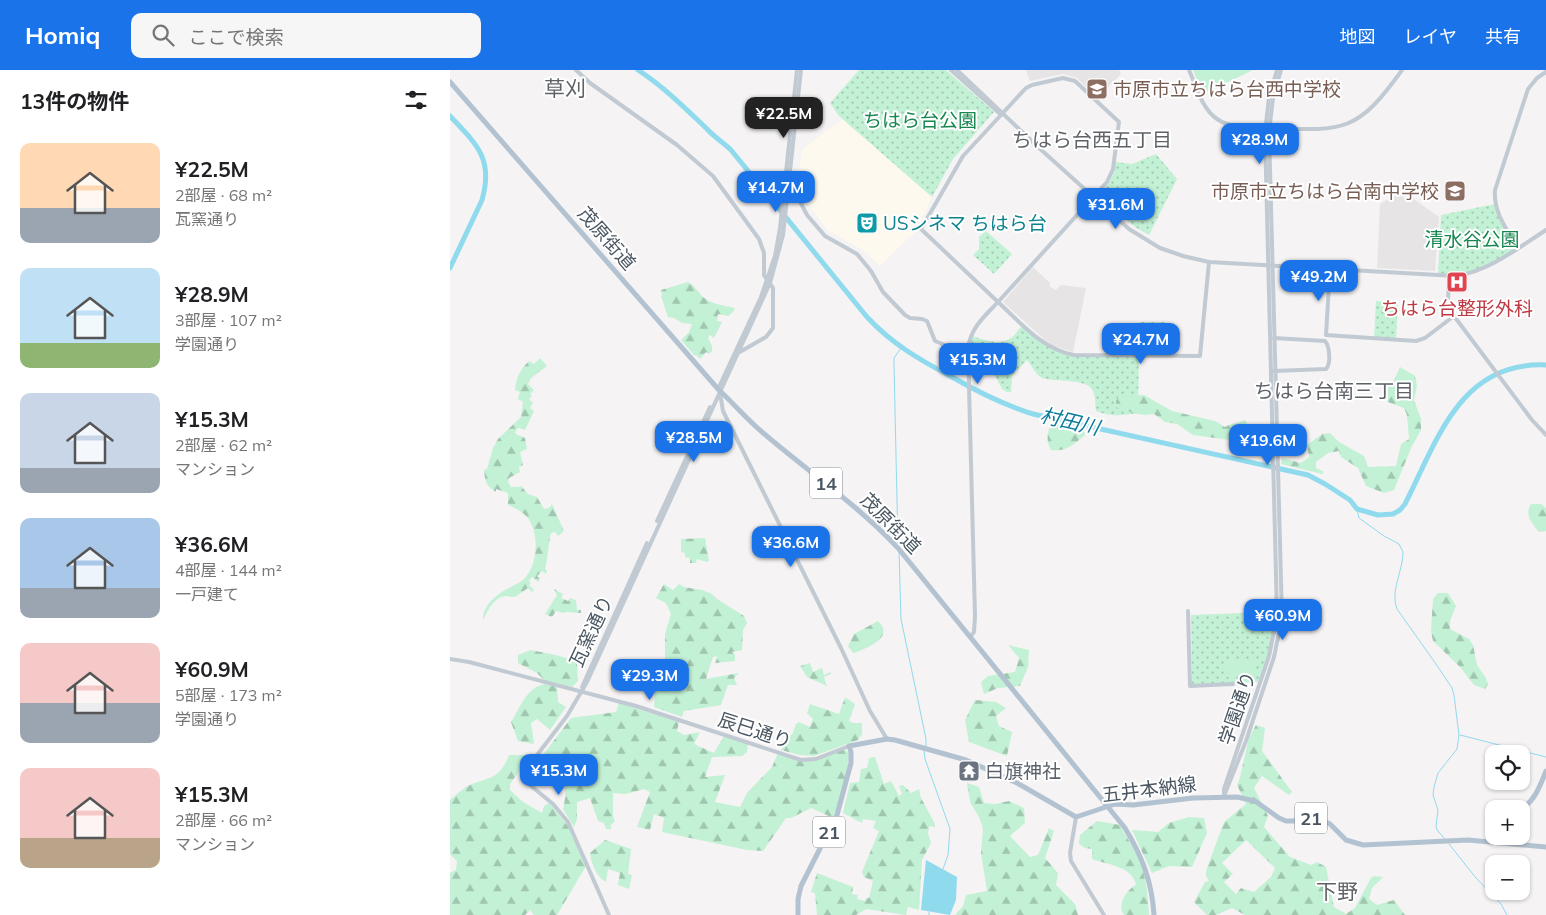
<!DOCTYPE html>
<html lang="ja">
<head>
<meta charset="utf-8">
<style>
	:root { --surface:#fff; --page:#f6f6f6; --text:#202124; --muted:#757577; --accent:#1a73e8 }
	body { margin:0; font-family:Mulish,"Noto Sans JP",sans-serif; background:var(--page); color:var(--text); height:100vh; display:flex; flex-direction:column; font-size:19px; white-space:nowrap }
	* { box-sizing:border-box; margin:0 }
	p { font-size:16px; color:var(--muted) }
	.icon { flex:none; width:28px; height:28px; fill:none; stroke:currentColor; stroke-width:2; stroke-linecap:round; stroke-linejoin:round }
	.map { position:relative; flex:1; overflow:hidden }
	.details { display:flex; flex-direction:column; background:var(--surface); width:450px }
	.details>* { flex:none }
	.fabs { position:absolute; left:1035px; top:675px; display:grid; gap:10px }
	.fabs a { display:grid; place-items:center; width:45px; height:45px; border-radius:10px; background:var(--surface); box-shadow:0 1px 4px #0004; font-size:25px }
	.price { position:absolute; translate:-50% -42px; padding:0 11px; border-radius:10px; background:var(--accent); color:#fff; font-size:16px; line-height:32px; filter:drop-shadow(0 1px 2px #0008) }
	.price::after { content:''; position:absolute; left:50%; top:30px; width:15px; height:11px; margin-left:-8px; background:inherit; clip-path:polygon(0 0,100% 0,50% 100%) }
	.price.active { background:#222; color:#fff }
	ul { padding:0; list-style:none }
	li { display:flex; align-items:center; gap:15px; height:125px; padding:0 20px }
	li span { display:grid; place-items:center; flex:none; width:140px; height:100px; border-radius:10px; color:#555 }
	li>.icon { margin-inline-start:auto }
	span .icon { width:60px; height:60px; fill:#fffc; stroke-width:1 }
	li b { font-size:21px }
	h2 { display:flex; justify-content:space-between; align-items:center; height:60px; padding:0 20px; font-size:21px }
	header { display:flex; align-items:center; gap:30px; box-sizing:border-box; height:70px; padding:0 25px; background:var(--accent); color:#fff }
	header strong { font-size:24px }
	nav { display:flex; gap:28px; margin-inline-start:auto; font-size:18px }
	.search { width:350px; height:45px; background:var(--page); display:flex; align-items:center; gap:12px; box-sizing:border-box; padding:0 18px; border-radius:10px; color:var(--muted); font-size:19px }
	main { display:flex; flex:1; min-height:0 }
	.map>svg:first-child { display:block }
	.commercial { fill:#fdf9ef }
	.education { fill:#e6e4e5 }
	.green { fill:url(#green-dots) }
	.forest { fill:url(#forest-firs); fill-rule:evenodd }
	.pitch { fill:#c3f1d5 }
	.water { fill:#90daee }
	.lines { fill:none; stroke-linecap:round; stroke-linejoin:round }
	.stream { stroke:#90daee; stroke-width:1 }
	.river { stroke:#90daee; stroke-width:5 }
	.minor { stroke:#c1cad2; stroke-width:4 }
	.major { stroke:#b3c2d1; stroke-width:5 }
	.labels { text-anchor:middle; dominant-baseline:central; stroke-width:4; stroke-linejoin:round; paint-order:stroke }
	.shield { fill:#fff; stroke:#808990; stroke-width:1 }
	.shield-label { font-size:18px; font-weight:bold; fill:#4a5661 }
	.education-label { font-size:19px; fill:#785e54; stroke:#fff; text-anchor:start }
	.park-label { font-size:19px; fill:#17864f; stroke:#fff }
	.culture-label { font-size:19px; fill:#0d838f; stroke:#fff; text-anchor:start }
	.street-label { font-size:19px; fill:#4a5661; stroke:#fff }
	.health-label { font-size:19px; fill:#be3a42; stroke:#fff }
	.worship-label { font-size:19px; fill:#5b616d; stroke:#fff; text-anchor:start }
	.neighbourhood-label { font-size:20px; fill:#5f6368; stroke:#fff }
	.water-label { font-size:20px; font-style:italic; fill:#0c7c9b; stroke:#fff }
	.quarter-label { font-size:21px; fill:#5f6368; stroke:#fff }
</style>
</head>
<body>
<header>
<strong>Homiq</strong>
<div class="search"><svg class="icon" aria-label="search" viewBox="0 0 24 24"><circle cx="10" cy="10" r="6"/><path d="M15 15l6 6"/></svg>ここで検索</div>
<nav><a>地図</a><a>レイヤ</a><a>共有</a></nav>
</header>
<main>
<section class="details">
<h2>13件の物件<svg class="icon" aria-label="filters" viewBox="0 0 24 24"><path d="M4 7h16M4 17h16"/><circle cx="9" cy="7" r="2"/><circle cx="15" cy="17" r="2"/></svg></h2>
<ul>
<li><span style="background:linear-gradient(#ffd9b3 65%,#9aa5b1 0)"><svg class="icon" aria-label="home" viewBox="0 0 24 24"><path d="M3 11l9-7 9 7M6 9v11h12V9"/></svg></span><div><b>¥22.5M</b><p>2部屋 · 68 m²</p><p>瓦窯通り</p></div></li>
<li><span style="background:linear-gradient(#bfe0f5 75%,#8fb573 0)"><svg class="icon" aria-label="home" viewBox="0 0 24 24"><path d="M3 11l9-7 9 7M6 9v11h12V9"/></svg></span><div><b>¥28.9M</b><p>3部屋 · 107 m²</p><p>学園通り</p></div></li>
<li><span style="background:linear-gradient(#c9d6e8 75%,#9aa5b1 0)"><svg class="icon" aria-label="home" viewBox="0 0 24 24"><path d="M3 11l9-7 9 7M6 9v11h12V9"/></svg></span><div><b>¥15.3M</b><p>2部屋 · 62 m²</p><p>マンション</p></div></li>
<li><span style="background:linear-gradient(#a9c7e8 70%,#9aa5b1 0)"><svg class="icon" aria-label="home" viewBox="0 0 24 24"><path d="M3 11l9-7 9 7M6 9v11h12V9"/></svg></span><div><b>¥36.6M</b><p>4部屋 · 144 m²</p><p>一戸建て</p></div></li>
<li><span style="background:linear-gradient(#f6c9c9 60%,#9aa5b1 0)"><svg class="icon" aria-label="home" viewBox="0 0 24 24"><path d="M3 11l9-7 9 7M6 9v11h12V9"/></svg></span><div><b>¥60.9M</b><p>5部屋 · 173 m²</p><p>学園通り</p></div></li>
<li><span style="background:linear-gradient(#f6c9c9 70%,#b9a48a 0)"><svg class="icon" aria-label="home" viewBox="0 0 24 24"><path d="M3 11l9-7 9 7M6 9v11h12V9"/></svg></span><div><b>¥15.3M</b><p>2部屋 · 66 m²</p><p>マンション</p></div></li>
</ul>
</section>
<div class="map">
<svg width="1096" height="845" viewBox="0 0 1096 845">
	<defs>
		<pattern id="green-dots" width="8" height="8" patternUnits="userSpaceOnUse" patternTransform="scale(1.25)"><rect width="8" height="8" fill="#c3f1d5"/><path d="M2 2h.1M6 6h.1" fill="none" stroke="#a0c6b0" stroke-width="1.8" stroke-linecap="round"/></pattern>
		<pattern id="forest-firs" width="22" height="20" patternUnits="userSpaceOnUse" patternTransform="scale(1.25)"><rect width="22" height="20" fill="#c3f1d5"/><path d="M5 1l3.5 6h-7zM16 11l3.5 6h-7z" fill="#a0c6b0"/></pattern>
	</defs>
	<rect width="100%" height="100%" fill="#f5f3f3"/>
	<path class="commercial" d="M393,49L482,127L466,161L430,196L413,180L377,160L347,120L352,79Z"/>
	<g class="education">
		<path d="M576,0H669L671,4L647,28L627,8L613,4L580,11Z"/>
		<path d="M954,122L989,147L985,201L927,198L930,134L946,125Z"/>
		<path d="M583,197L600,213V217L606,220L611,215L636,218L623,282L604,276L595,270L553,232Z"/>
	</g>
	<g class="green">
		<path d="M409,0H496L544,42L503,89L482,127L389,46L380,33Z"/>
		<path d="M706,84L727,109L699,165L685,157L651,126L650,123C660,113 664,106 666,92L682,94Z"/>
		<path d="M1045,134L1068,178L1043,193L1014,205H988L991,145Z"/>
		<path d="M536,161L562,184L544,204L523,185L529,179V167Z"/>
		<path d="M926,231L948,232L946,270L924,269Z"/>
		<path d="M690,252H715V286H691Z"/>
		<path d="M573,254L595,274L624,285L689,286L688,344C682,343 678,345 671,345C663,346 654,344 646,341C645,335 646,327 643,321C638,308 603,312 592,308C586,305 581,295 577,290L562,306L561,322H557L552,319L546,307L529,294L517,289L520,265C530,269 550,276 559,269C565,266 569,259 573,254Z"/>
		<path d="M825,542L820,578L808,612L744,615L742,614L741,545Z"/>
	</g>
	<g class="forest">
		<path d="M238,212C245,216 248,222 253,227C263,235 273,235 285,238L283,242L278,246L268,244L267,251L272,252L264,268L260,265L258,268L262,276V281L259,284L256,282L250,289L246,285L245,286L231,270L239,262L242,254L232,253L224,248L218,247L211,226H212L211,220Z"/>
		<path d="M90,288L97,296L81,308L78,314L84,320L80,324L82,326L79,329L83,333L80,338L84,341L75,360L68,358L65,362L66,364L75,368L77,379L70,382L73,395L69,397L70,402L59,408L58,412L61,417H68L71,416L78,424L87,427L94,439L99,438L102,434L114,461L108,466L105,462L101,463C98,475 98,488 95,499L97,501L96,504L92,501L87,506L90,509L88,512L82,507L79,511L81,513L79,515L84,520L82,522L78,518L65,527C62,527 59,526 56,526C44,527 37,541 33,551C32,535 48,523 61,517C65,514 70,513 74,509C88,495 90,463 77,447C72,441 65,438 58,435V423L46,419V422C36,416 35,411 34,400L37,399L43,378L48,369L71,347L73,332L68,329L70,322L65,320C66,307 71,299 79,291L84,294Z"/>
		<path d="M950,297L965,306L967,316L964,330L971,349V360L961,378L944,420L934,423L916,416L908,398L891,387L889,381L878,383L866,392V398L874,402L872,404L831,394L832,388L851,393L859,387L857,375L872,364L880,363L889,372L914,386L918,397L946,396L951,374L959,369L957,345L954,338L938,332V317L942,315Z"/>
		<path d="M694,325L722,341L765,351L775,357C782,353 787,354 794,350L797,352L795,364L780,370L743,365L727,354L715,352L704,344L694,345L672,340L666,337V331L669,326Z"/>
		<path d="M601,354C613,354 624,354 634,361L635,365C623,375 616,382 601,380C596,371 597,363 601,354Z"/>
		<path d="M1081,434H1091L1096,438V461L1089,462C1082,453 1074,445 1081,434Z"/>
		<path d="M255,468L259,491L257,492L247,489L246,493H240V488L235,487V483L231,482V469Z"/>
		<path d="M214,514L223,520L229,514L234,517L252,520L262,524L267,529L294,546L297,553L293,560L292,580L282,582L285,585V591L265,593L267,586L263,587L256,609L289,603L284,608L287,615H278L271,635L234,641L232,647L204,637L205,621L231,620L230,614L208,615L215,590V564L221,544L216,533L206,528Z"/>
		<path d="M104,519L113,524L111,528L118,531L120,528L126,530L127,540H131V543L116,542L113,543L106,541L102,547L95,544L107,525Z"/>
		<path d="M988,523H998L1006,536L1000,551V559L1019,569L1023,575L1027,595L1036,608L1038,614L1035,619L1024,615L1010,597L983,571L981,561L983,529Z"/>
		<path d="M428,551C446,567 416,579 403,583L398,576L404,564Z"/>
		<path d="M558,575L579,580L578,597L570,616L548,618L534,624L531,612L538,606L565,602L569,588Z"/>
		<path d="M81,580C94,583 117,586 127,593L128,611L122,617L94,610L87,603L68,593V585Z"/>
		<path d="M360,593L363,602L372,598L374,605L380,602L381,604L374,607L377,616L357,607L350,596Z"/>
		<path d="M96,614L107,617L108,632L116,637L100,660L87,649L81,653L84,674L68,671L61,652C70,638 77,616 96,614Z"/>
		<path d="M395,627L405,634L399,651L403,653H412V664L408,670L364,686L350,685L331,680L337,665H342L346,654L349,652L360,657L363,649L357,643L360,634L389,644Z"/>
		<path d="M525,630L546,632L556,638L546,646L549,656L562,662L557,686L519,672L515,650Z"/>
		<path d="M169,633L229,652L227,661L234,665L250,662L244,674L264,683L274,666L298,674L297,682L292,686L262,687L255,707L275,705L265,732L290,737L297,723L322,697L328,683L354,691L394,679L399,683C398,708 388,737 377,761L375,758L381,747L361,738L341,748H336L313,781L297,780L212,762L214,748L204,744L200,760L187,757L200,722L194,719L176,724L163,723V747L165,751L160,756L162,758L160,759H156L154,753L148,751L140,728L127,732V749L124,757L113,739C118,719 115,713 100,700L105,694L99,686L90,689L121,648L166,642Z"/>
		<path d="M806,655L815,658L812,681L842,722L839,725L812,706L804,718L818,746L814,757L840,787L861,795L867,792L876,797L884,837L896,844L905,838L921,808L924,806L933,807L922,818L919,829L927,835L944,830L955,845H795L782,838L766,845H757L744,832L755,812L759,811L756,806V801L774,752L796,734L787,715L789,711L799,668ZM796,770L825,798L821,807L804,822L791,818L786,824L774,812L783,804L772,793Z"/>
		<path d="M59,685H81L60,714V720L73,732L92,743L94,736L99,733L101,735L118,756L136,796L107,845H84L80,840L75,845H0V803L6,800L7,791L0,784V730C5,726 10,721 16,717C37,706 49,712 59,685Z"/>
		<path d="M425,687L434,714L441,711L449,726L452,724L449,716L453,715L461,723L469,719L471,728L485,754V757L479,756L478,764L481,773L472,790L469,840L458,837L456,845L416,839L406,845H367L365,823L361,822L367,803L403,817L402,824L408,825L407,829L416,831V828H419L423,811L414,807L412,802L429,761L423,758L426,751L413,749L412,753L393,743L400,713L409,712L411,699L417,698L419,688Z"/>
		<path d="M517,713L529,717L534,733L545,734L559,731L574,738L575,753L560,766L580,787L588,785L599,758L604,761L595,788L608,803L606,815L625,834L628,845H505L513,836L516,825L537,821L531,783L533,758L529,747L520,732Z"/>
		<path d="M739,747L754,748L757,763L742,797L719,796L702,803L682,760L708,762L719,753Z"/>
		<path d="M647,751L670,755C675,765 681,773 686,783C696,802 698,824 699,845H674C667,835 676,820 686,815C682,796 658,795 642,789V779L635,778L629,774L630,765Z"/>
		<path d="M155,770L181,779L178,804L182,805L179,819L168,815L170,803L158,799L156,812C147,808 141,793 140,783Z"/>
	</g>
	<g class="pitch">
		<path d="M743,0H803L753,24Z"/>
		<path d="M804,590V606L776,607V591Z"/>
	</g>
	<path class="water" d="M476,790L507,807L506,830L500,845L471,840Z"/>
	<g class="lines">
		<g class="stream">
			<path d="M907,439L909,448L934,466L949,474L953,482C953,501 940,521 947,539L986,594L1002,618L1004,625L1009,665L1007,679L988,703L984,717L983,725L988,740L986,756L987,760L995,769"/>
			<path d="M448,475L444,295V288L451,278"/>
			<path d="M449,481L451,549L476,669V677"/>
			<path d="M1010,665L1096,687"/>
			<path d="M474,681L475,689L500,759L498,785L493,799"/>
			<path d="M999,774L1026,808L1051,834L1057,845"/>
			<path d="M479,845V842"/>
		</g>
		<g class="river">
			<path d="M188,0C214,17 235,38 257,59C264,67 273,72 281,80L417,247C442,274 470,290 502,307C528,322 554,335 583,344L858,405L875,414L900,430L907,439L928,445L943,444L950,440L955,434C987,371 1010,291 1096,295"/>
			<path d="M0,46C26,74 44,88 32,130L0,198"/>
		</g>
		<g class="minor">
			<path d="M126,0L140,13L227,75L263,106L309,169L314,183V205L323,218V258L316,267L288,283"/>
			<path d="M501,0L549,43L553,44"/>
			<path d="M507,0L588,77L679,159L710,178L733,186L759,192L1006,206C1039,201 1068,178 1096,160"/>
			<path d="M739,0C746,16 752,39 767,49C781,59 803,57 819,58C894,61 907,63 952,0"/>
			<path d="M325,111L346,124L357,145L375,166L407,184L421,201L433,222L455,245L460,248L472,249L477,251L485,271L495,275L508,287L517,289"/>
			<path d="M1068,178C1057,160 1043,142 1045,120L1078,19L1087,8L1096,2"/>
			<path d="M880,199L876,265L966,271L975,268L1004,246"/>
			<path d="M999,206L998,230L1004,246L1082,350L1096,365"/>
			<path d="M824,268L875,271C880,277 881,294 876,299L824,301"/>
			<path d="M268,319L311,227L325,186L330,158L347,0"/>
			<path d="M270,323L273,341L391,578L420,641L437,669"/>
			<path d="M207,451L260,337"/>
			<path d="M738,541L740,616L783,614"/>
			<path d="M520,567L524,562L525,546L518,278C521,257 535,246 548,232L471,159L513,86L576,18L582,15L613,8L625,11L669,52L663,99L657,112L548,232C571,253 592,279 624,285L750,286L759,192"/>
			<path d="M0,589L19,592L186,636L351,690L366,689L399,676"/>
			<path d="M132,617L197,473"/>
			<path d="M774,724V719L819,586L827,546L815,62L819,28L827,0"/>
			<path d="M774,726L796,671L824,587L832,548L819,62L823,28L831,0"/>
			<path d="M626,747L620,783L621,791L654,845"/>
			<path d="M159,845L118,752L103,734L75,711L74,702L117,646L137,612L320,213L333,165L351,0"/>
		</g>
		<g class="major">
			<path d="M0,12L268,319C283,333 296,348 312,362C357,401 407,434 448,478L675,758C692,786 702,812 704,845"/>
			<path d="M1071,739C1085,731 1090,716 1096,701"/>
			<path d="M348,845V829L351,816L387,745L401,693V682L399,676L437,669L445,670L516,690L567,713L626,747L665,734L683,735L743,728L787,727L805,731L829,748L836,751H843L858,748L872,750L880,754L896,770L913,775L1018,770L1096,777"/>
		</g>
	</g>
	<defs>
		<g id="school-square" transform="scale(1.125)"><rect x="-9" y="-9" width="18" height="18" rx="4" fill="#8d6e63" stroke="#fff"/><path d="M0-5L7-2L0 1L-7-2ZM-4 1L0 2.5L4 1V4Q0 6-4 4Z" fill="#fff"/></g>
		<g id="theatre-square" transform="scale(1.125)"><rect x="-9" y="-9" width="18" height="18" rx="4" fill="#0f9aa8" stroke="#fff"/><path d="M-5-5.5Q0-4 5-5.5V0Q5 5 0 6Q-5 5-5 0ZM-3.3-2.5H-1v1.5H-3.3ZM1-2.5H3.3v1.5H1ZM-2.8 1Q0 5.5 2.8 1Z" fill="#fff"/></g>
		<g id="hospital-square" transform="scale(1.125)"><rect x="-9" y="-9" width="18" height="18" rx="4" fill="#e0444e" stroke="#fff"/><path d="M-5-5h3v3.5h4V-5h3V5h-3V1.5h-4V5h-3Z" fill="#fff"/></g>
		<g id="temple-square" transform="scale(1.125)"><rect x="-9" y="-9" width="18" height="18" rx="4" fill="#6b7280" stroke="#fff"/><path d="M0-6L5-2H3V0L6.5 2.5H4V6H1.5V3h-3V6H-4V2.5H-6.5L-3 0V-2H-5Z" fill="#fff"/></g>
	</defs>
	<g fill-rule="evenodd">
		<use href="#school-square" x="647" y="19"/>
		<use href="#school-square" x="1005" y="121"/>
		<use href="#theatre-square" x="417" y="153"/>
		<use href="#hospital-square" x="1007" y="212"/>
		<use href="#temple-square" x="519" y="701"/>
	</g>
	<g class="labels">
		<g class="shield">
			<rect x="360" y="397.5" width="32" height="31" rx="4"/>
			<rect x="845" y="732.5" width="32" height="31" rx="4"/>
			<rect x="363" y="746.5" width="32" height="31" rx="4"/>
		</g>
		<g class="shield-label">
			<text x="376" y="413">14</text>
			<text x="861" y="748">21</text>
			<text x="379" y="762">21</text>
		</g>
		<g class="education-label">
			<text x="663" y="19">市原市立ちはら台西中学校</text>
			<text x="989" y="121" text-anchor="end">市原市立ちはら台南中学校</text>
		</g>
		<g class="park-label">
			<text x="470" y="50">ちはら台公園</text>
			<text x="1022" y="169">清水谷公園</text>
		</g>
		<g class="culture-label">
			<text x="433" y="153">USシネマ ちはら台</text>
		</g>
		<g class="street-label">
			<text transform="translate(157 168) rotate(49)">茂原街道</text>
			<text transform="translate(441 453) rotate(45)">茂原街道</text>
			<text transform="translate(141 561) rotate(-65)">瓦窯通り</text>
			<text transform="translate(787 638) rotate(-71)">学園通り</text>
			<text transform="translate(305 660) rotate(18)">辰巳通り</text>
			<text transform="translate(699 719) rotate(-7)">五井本納線</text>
		</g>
		<g class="health-label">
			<text x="1007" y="238">ちはら台整形外科</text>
		</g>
		<g class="worship-label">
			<text x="535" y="701">白旗神社</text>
		</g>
		<g class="neighbourhood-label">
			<text x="642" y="69">ちはら台西五丁目</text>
			<text x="884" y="320">ちはら台南三丁目</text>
		</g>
		<g class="water-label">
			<text transform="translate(620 351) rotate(13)">村田川</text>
		</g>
		<g class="quarter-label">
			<text x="115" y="18">草刈</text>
			<text x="887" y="821">下野</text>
		</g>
	</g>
</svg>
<div class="fabs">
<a><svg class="icon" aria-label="locate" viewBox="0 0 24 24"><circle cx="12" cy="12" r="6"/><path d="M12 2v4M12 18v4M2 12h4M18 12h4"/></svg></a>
<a>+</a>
<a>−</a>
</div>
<b class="price active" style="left:334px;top:69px">¥22.5M</b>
<b class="price" style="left:810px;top:95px">¥28.9M</b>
<b class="price" style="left:326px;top:143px">¥14.7M</b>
<b class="price" style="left:666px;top:160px">¥31.6M</b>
<b class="price" style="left:869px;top:232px">¥49.2M</b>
<b class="price" style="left:691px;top:295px">¥24.7M</b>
<b class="price" style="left:528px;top:315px">¥15.3M</b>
<b class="price" style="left:244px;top:393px">¥28.5M</b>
<b class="price" style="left:818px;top:396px">¥19.6M</b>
<b class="price" style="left:341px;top:498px">¥36.6M</b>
<b class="price" style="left:833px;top:571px">¥60.9M</b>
<b class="price" style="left:200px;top:631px">¥29.3M</b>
<b class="price" style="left:109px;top:726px">¥15.3M</b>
</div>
</main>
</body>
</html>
